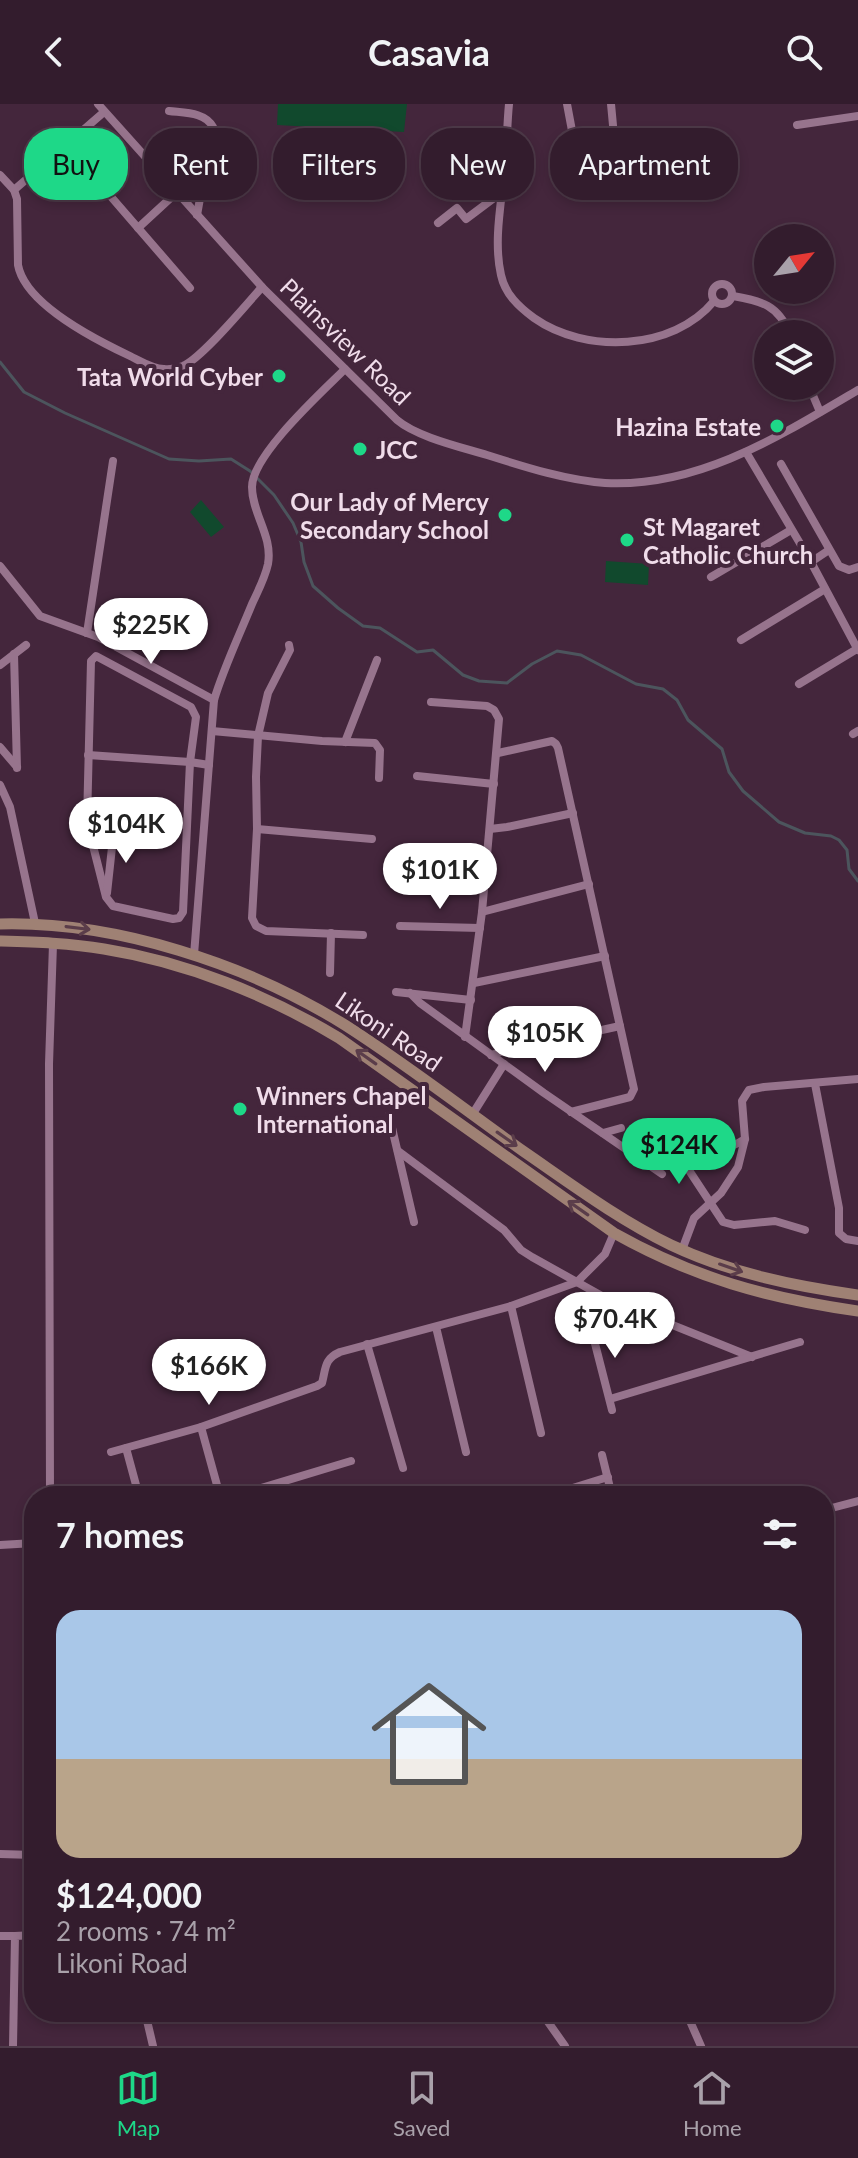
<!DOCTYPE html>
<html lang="en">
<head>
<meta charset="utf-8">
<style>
	:root { --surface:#331c2d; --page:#3b2535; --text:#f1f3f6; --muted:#a9a1aa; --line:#4e3a49; --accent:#1ed888 }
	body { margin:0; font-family:Lato,sans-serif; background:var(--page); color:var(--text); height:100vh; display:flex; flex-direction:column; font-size:30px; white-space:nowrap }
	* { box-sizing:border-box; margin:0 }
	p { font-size:26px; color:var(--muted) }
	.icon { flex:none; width:44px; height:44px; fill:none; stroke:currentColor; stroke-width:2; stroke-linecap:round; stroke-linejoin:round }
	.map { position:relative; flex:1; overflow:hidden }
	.side { position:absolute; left:24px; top:1382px; width:810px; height:536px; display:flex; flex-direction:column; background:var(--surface); border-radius:32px; box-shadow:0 4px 12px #0003,0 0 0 2px var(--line) }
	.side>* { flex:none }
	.top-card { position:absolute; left:24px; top:24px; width:810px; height:72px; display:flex; gap:16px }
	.needle { width:52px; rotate:60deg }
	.fabs { position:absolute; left:754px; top:120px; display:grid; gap:16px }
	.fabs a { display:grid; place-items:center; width:80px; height:80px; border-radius:50%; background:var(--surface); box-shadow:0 4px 12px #0003,0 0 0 2px var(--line); font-size:40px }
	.price { position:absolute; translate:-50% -68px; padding:0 18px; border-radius:28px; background:#fff; color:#222; font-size:26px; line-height:52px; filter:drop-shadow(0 2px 4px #0008) }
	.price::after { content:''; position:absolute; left:50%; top:48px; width:24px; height:18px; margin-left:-12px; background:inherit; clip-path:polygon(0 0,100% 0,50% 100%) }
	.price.on { background:var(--accent); color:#111 }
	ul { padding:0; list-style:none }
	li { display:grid; align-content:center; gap:16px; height:424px; padding:0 32px }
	li span { display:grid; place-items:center; height:248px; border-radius:24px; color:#555 }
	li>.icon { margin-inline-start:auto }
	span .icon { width:144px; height:144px; fill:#fffc; stroke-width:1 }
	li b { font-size:34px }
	h2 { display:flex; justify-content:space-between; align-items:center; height:96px; padding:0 32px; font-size:34px }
	.pill { padding:0 28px; border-radius:32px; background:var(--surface); box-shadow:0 4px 12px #0003,0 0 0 2px var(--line); font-size:28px; line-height:72px }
	.pill.on { background:var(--accent); color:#111 }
	header { display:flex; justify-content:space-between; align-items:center; height:104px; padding:0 32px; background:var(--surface); font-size:36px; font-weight:700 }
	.dock { display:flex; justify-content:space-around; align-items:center; height:112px; border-top:2px solid var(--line); background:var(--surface); font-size:22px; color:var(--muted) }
	.dock a { display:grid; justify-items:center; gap:4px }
	.dock .on { color:var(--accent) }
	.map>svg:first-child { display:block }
	.green { fill:#11492d }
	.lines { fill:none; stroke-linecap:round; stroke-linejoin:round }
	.stream { stroke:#4c555d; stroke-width:3 }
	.minor { stroke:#97748d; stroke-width:8 }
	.secondary { stroke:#9f8174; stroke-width:11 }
	.oneway { stroke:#5b3d4a }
	.poi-dot { fill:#1ed888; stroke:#44263c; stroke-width:3 }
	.labels { text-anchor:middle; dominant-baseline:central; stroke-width:8; stroke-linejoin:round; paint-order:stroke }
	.street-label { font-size:24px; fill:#f0dcea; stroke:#44263c }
	.poi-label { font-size:24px; font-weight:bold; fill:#f0dcea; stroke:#44263c; text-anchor:end }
</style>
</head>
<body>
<header><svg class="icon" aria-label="back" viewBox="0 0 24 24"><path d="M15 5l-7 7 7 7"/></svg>Casavia<svg class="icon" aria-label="search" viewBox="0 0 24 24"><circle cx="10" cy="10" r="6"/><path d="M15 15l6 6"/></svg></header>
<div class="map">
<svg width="858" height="1942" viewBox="0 0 858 1942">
	<rect width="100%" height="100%" fill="#44263c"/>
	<g class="green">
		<path d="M278,0H407L404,28L277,21Z"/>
		<path d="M201,396L224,423L211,433L190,408Z"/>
		<path d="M606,457L649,460L648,481L605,478Z"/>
	</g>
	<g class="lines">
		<path class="stream" d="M0,258L24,288L65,309L169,355L199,357L231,355L250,367L274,391L293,419L301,438L304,458L313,482L338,504L363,522L380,524L417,548L433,546L463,571L479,577L507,579L532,560L557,547L581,551L636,580L663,585L677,596L688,616L722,645L729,668L743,687L779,718L805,729L831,732L839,736L847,746L849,765L858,777"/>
		<g class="minor">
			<path d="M98,0L262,183L397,316C417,333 461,343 487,351C525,363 565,376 605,379C698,384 780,332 858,286"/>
			<path d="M509,0C507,20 507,41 505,61C502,96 493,136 501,171C505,190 519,203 534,214C585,250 673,247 714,197"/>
			<path d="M567,0L573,32L577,41L605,37L614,32L611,0"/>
			<path d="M169,7C185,9 205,8 213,23L197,111"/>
			<path d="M797,21L858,12"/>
			<path d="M0,71L14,86L17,95L18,161C25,200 96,236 130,252C140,257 153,265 164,265C170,266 177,264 183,262C202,254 246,201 262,183"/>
			<path d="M100,80L190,184"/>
			<path d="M14,86L104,8"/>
			<path d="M438,119L457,104L466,115L502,88"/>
			<path d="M138,124L176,89"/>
			<circle cx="722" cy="190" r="10"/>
			<path d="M733,192C762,197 778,201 790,230"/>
			<path d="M809,282L820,308"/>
			<path d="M746,348L811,458L858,546"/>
			<path d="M781,360L839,462L849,466L858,463"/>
			<path d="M811,458L829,446"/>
			<path d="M0,462L40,512L98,533L214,596"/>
			<path d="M711,473L791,426"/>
			<path d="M87,529L113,357"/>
			<path d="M741,536L825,485"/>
			<path d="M289,541L290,546L268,589L258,632L256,673L257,725L252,814L256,822L266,827L363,831"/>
			<path d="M14,550L17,664"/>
			<path d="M96,552L191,603L196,613L190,658L183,808L179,814L173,815L113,802L106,793L87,718L91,557Z"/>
			<path d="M0,561L26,541"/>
			<path d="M799,580L857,545"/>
			<path d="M431,598L487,602L494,606L499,615L482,808L465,933"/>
			<path d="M212,627L322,637L375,639L380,646L379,674"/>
			<path d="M853,630L858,627"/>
			<path d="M345,638L377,556"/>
			<path d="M0,643L17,663"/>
			<path d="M498,649L552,637L556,640L558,644L634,985L630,993L571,1008"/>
			<path d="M88,651L190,658L209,661"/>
			<path d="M417,672L494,680"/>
			<path d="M0,681L10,703L35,819"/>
			<path d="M89,724L136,727"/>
			<path d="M257,725L372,735"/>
			<path d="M490,725L507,723L573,709"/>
			<path d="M417,745L486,751"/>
			<path d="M107,789L114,725"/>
			<path d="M482,808L589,780"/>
			<path d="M400,822L480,824"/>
			<path d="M194,851L214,596C224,563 239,532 252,500C258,487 265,474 268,460C273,432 252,410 252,383C252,351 322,288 345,265"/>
			<path d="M330,869L331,829"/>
			<path d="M474,879L605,852"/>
			<path d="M396,888L471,896"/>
			<path d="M410,889L420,899L544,989L662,1070"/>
			<path d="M547,938L620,922"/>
			<path d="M491,951L518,943"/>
			<path d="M815,980L839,1104V1129L846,1135L858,1137"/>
			<path d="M389,1011L414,1118"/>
			<path d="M472,1011L504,960"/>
			<path d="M603,1029L621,1024"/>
			<path d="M675,1045L723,1118L734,1121L775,1117L805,1126"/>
			<path d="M675,1045C704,1047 720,1051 745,1035"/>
			<path d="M398,1047L504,1126L521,1146L532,1153L627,1206L665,1218L752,1253"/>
			<path d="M682,1146L694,1114L721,1089L738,1063L745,1035L742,997L749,986L764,983L858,975"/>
			<path d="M511,1202L541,1329"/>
			<path d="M436,1223L466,1348"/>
			<path d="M591,1224L612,1306"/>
			<path d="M367,1240L403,1364"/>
			<path d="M610,1295L800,1238"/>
			<path d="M201,1323L220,1392"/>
			<path d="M126,1344L139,1392"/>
			<path d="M111,1348L201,1323L317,1282L322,1279C326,1264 324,1255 340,1248L511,1202L577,1178L605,1150L614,1129"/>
			<path d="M602,1351L612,1392"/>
			<path d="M50,1392L49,960L53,840"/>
			<path d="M235,1392L351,1357"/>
			<path d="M547,1392L608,1373"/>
			<path d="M824,1406L858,1397"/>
			<path d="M0,1441L34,1439"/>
			<path d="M0,1750L34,1751"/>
			<path d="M0,1832H15"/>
			<path d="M145,1908L153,1942"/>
			<path d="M541,1908L565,1942"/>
			<path d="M686,1908L701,1942"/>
			<path d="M63,1911L146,1910"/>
			<path d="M13,1942L15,1832L34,1831"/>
		</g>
		<g class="secondary">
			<path d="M0,820C116,817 247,860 345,921C406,960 464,1005 523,1047C571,1080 618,1115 671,1141C730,1169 794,1182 858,1191"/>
			<path d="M0,837C34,838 70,839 104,845C186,858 268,891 339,934L614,1129C694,1174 767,1194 858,1207"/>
		</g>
	</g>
	<defs><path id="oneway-shaft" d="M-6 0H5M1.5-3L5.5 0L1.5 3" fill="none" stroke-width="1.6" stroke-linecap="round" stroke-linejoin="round" transform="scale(2)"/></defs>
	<g class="oneway">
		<use href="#oneway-shaft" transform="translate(78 824) rotate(7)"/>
		<use href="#oneway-shaft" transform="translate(366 953) rotate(-145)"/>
		<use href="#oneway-shaft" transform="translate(507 1035) rotate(35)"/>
		<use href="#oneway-shaft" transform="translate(578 1104) rotate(-145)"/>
		<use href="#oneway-shaft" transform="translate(731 1164) rotate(19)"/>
	</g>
	<g class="poi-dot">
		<circle cx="279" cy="272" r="8"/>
		<circle cx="777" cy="322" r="8"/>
		<circle cx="360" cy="345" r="8"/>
		<circle cx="505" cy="411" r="8"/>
		<circle cx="627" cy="436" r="8"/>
		<circle cx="240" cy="1005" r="8"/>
	</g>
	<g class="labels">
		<g class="street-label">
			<text transform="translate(346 237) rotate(44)">Plainsview Road</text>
			<text transform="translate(389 927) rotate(34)">Likoni Road</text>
		</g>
		<g class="poi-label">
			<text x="263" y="272">Tata World Cyber</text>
			<text x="761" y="322">Hazina Estate</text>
			<text x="376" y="345" text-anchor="start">JCC</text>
			<text x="489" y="397">Our Lady of Mercy<tspan x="489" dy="28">Secondary School</tspan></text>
			<text x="643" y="422" text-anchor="start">St Magaret<tspan x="643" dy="28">Catholic Church</tspan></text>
			<text x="256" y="991" text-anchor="start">Winners Chapel<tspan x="256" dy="28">International</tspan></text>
		</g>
	</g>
</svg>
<div class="fabs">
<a><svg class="needle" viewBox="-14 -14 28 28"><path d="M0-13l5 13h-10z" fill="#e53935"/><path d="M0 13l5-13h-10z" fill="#a9a1aa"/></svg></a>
<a><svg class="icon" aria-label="layers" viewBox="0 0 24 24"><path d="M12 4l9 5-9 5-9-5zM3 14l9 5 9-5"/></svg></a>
</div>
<b class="price" style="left:151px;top:562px">$225K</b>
<b class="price" style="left:126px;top:761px">$104K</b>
<b class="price" style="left:440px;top:807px">$101K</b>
<b class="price" style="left:545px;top:970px">$105K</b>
<b class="price on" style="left:679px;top:1082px">$124K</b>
<b class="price" style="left:615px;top:1256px">$70.4K</b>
<b class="price" style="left:209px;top:1303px">$166K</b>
<div class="top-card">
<a class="pill on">Buy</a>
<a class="pill">Rent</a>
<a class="pill">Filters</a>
<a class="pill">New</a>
<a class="pill">Apartment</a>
</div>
<section class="side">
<h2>7 homes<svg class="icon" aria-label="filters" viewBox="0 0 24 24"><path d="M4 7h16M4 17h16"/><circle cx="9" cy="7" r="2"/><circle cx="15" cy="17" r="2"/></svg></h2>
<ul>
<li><span style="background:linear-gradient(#a9c7e8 60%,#b9a48a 0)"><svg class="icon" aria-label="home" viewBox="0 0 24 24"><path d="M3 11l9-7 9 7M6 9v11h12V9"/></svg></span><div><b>$124,000</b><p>2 rooms · 74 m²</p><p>Likoni Road</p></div></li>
</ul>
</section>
</div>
<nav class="dock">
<a class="on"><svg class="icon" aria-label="map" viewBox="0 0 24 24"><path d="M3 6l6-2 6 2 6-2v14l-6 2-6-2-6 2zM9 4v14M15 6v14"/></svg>Map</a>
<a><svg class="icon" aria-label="saved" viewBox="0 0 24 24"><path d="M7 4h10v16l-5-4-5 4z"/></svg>Saved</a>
<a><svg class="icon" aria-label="home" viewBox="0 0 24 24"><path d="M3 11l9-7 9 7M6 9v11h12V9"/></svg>Home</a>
</nav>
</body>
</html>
